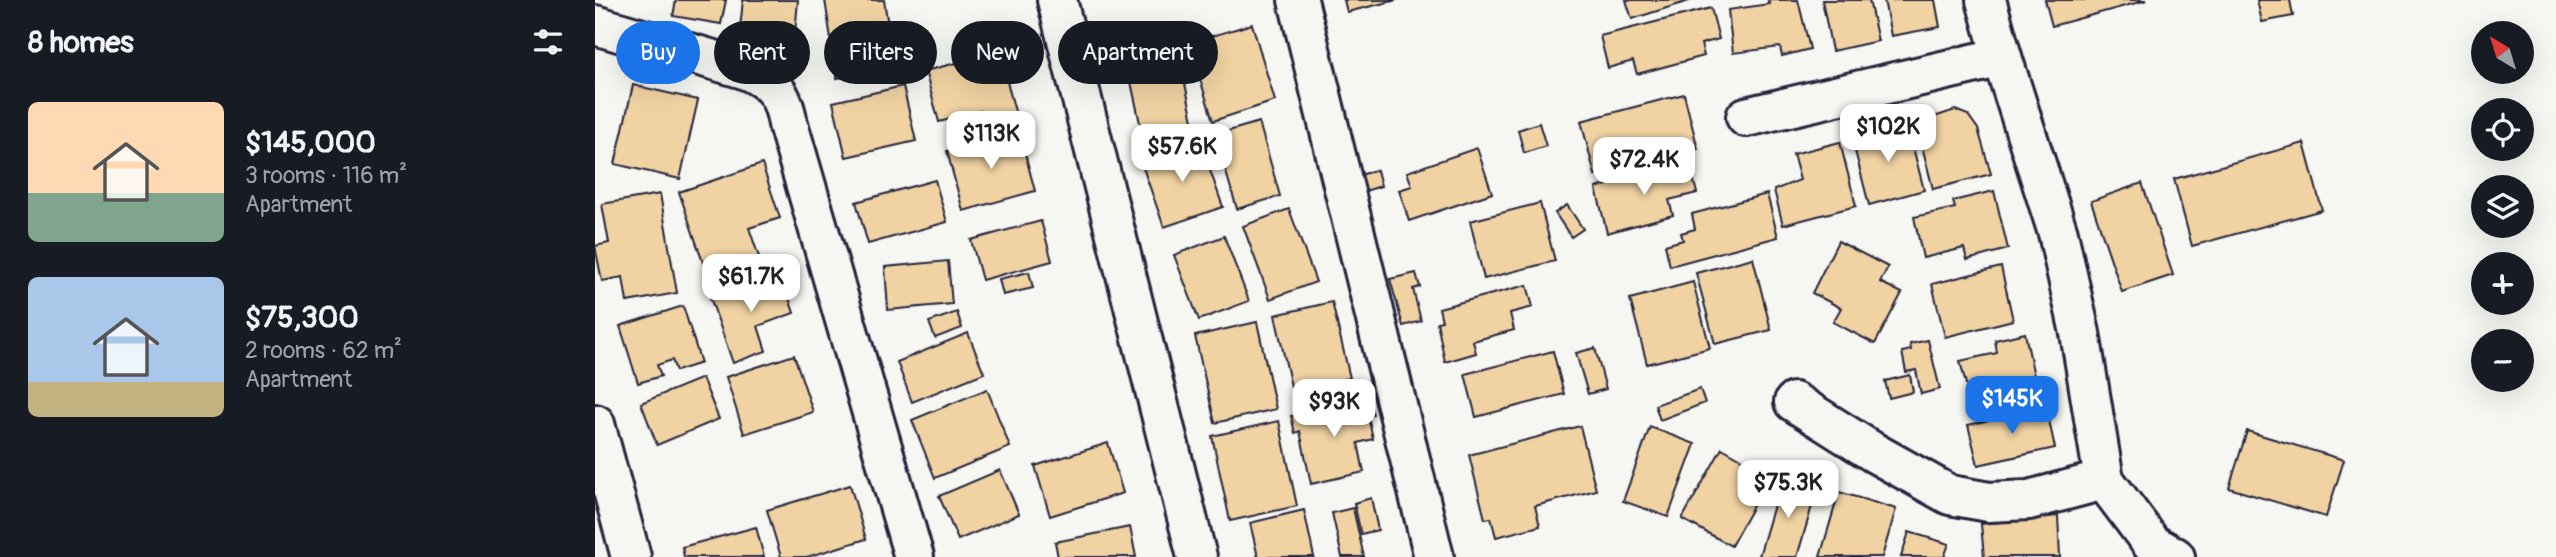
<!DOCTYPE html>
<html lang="en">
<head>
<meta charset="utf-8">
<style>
	:root { --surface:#171b24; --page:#242831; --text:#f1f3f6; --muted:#9ea1a6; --accent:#1a73e8 }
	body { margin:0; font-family:Pangolin,sans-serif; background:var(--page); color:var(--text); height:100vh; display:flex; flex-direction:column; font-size:26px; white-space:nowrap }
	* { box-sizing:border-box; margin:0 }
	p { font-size:23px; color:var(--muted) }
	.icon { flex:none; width:38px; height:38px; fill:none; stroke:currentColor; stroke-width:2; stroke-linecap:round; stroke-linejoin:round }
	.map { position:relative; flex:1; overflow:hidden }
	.drawer { display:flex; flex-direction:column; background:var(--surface); width:595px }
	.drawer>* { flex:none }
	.top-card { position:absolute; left:21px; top:21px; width:665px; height:63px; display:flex; gap:14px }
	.needle { width:46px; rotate:322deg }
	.controls { position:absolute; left:1876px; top:21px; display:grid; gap:14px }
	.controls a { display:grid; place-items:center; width:63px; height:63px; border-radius:50%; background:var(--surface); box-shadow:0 7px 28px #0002; font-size:35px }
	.price { position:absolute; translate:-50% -60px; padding:0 16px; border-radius:14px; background:#fff; color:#222; font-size:23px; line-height:46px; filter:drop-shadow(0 2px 4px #0008) }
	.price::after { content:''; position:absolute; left:50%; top:42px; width:21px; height:16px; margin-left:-10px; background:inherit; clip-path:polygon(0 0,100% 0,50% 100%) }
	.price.active { background:var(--accent); color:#fff }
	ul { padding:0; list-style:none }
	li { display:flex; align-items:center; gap:21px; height:175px; padding:0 28px }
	li span { display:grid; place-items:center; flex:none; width:196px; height:140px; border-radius:10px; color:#555 }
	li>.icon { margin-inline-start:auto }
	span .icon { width:84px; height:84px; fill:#fffc; stroke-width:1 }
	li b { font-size:30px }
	h2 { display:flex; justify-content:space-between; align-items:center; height:84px; padding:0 28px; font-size:30px }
	.tag { padding:0 24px; border-radius:32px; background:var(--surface); box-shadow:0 7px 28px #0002; font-size:24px; line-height:63px }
	.tag.active { background:var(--accent); color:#fff }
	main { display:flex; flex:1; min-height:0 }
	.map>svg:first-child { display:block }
	.building { fill:#f1d3a3; stroke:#22223b; stroke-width:2 }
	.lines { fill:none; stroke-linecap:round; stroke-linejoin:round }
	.minor-casing { stroke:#22223b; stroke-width:44 }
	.minor { stroke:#f6f6f2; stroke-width:38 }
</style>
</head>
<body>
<main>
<section class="drawer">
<h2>8 homes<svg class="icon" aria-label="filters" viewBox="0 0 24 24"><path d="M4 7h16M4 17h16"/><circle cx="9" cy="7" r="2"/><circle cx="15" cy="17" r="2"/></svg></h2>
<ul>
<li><span style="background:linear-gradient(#ffd9b3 65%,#7fa58c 0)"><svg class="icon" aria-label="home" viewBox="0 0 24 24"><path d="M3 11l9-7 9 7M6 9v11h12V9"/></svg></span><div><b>$145,000</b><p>3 rooms · 116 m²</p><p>Apartment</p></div></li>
<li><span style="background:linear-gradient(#a9c7e8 75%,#c2b280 0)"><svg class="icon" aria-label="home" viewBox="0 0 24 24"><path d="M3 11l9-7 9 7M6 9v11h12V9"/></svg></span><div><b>$75,300</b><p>2 rooms · 62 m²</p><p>Apartment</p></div></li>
</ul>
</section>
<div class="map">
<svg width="1961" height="557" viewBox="0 0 1961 557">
	<rect width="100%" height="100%" fill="#f6f6f2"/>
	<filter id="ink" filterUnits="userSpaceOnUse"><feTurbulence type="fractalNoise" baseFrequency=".0143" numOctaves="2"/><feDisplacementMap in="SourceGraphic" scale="14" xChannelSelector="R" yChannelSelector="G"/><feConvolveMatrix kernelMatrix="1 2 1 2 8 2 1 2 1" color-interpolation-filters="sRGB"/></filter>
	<g filter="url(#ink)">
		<g class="building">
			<path d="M81,0H131L126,24L78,16Z"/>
			<path d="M148,0H203L200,34L145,29Z"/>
			<path d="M230,0H289L300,69L242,78Z"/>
			<path d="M749,0H802L752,12Z"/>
			<path d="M1031,0H1097L1037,19Z"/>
			<path d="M1203,0L1215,49L1187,56L1185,47L1138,53L1133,10L1174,4L1173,1L1177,0Z"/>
			<path d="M1227,0H1274L1283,41L1237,51Z"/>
			<path d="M1289,0H1340L1345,27L1296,36Z"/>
			<path d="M1450,0H1552L1457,26Z"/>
			<path d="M1662,0H1695L1698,16L1667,22Z"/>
			<path d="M1116,8L1124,39L1106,44L1109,56L1042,74L1038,61L1013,68L1005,36Z"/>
			<path d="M657,24L680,101L618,121L594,43Z"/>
			<path d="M404,52L421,115L389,123L386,111L344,122L330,71Z"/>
			<path d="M584,56L599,125L548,137L533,68Z"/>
			<path d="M38,85L103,100L85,179L20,164Z"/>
			<path d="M308,86L321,141L251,157L238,102Z"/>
			<path d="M1089,94L1103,149L1000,175L986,121Z"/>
			<path d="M1360,110L1373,115L1383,129L1396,174L1338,189L1321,123Z"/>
			<path d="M664,122L685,196L642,209L620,135Z"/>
			<path d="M944,123L951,146L929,153L923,130Z"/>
			<path d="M1312,124L1329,190L1274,205L1257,139Z"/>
			<path d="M424,131L440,191L368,211L352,151Z"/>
			<path d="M605,142L628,207L569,227L546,162Z"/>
			<path d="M1245,142L1261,206L1188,225L1179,190L1205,180L1198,154Z"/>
			<path d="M1709,143L1727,210L1597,246L1579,179Z"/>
			<path d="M882,148L897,193L814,221L804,190L817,186L812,172Z"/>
			<path d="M1094,163L1102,193L1074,200L1078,215L1012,233L1001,188Z"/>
			<path d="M167,164L185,218L154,228L166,263L114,280L84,192Z"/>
			<path d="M782,170L786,186L770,191L765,175Z"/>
			<path d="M340,180L352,222L273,244L261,202Z"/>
			<path d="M1547,183L1578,275L1527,292L1496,201Z"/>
			<path d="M1399,191L1413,249L1372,260L1369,248L1328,258L1319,217L1360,208L1358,201Z"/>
			<path d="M65,194L82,293L32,302L28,277L7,281L0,246L14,243L7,204Z"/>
			<path d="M1172,194L1183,237L1075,266L1070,245L1088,240L1086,233L1100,229L1097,214Z"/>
			<path d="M945,203L960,261L889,279L875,221Z"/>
			<path d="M972,205L988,229L976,237L960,213Z"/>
			<path d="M694,209L721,282L675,299L648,226Z"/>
			<path d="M446,221L457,261L387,280L376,240Z"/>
			<path d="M629,236L654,301L604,320L579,255Z"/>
			<path d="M1243,241L1293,267L1285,282L1307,293L1280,344L1238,322L1246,308L1217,293Z"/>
			<path d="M1158,258L1176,330L1120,344L1101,273Z"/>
			<path d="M353,261L357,304L293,310L290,267Z"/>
			<path d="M1406,267L1418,320L1350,337L1337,284Z"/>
			<path d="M185,272L199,313L163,326L171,351L138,363L115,297Z"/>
			<path d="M434,272L438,288L408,295L404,279Z"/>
			<path d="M821,273L825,287L818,289L826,321L808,326L795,279Z"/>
			<path d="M1098,282L1115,348L1052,364L1035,299Z"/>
			<path d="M932,285L938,307L915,313L919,330L878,341L881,353L850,362L842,322L847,321L844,308Z"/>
			<path d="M737,302L755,378L697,391L680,315Z"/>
			<path d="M88,306L106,363L81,371L77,360L62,365L66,376L43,383L25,326Z"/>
			<path d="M362,312L367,328L340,338L334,322Z"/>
			<path d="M662,322L681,409L620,423L600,336Z"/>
			<path d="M373,333L389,373L317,402L302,362Z"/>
			<path d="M1430,333L1440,381L1374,396L1365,361L1402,353L1400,340Z"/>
			<path d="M1333,340L1345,389L1326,394L1321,370L1311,372L1307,352L1316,350L1315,344Z"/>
			<path d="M1000,348L1011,389L993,394L981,353Z"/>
			<path d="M958,351L969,394L881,417L870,374Z"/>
			<path d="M199,355L218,412L149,434L131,377Z"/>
			<path d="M1315,375L1318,392L1294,398L1290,381Z"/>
			<path d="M107,378L124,419L62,445L46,403Z"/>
			<path d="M392,389L415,447L340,478L317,420Z"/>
			<path d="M1105,389L1110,403L1065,420L1060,405Z"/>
			<path d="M774,398L778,415L773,416L778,439L763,443L769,472L716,484L705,431L700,433L696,416Z"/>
			<path d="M1451,407L1460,448L1383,465L1373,425Z"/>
			<path d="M684,421L702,506L635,521L617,436Z"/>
			<path d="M985,426L1001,490L940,506L945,526L901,537L896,518L890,519L874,455Z"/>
			<path d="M1055,427L1100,444L1073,517L1028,501Z"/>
			<path d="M1652,431L1749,460L1731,517L1634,488Z"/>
			<path d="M513,443L528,493L455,516L440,466Z"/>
			<path d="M1127,448L1175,475L1136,546L1087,519Z"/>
			<path d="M405,470L424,514L363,540L344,496Z"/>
			<path d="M1187,478L1222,489L1202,557H1168L1164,556Z"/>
			<path d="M255,485L271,539L212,557H186L172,510Z"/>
			<path d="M1244,492L1301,509L1287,557H1225Z"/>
			<path d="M776,498L783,530L766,534L759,503Z"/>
			<path d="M758,508L769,557H747L737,513Z"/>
			<path d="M709,510L719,557H663L655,523Z"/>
			<path d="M1463,516L1465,557H1389L1386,524Z"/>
			<path d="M161,527L169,557H89L87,547Z"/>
			<path d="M535,527L541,557H463L460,542Z"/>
			<path d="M1314,532L1354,544L1349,557H1306Z"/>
		</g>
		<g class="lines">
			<g class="minor-casing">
				<g id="minor">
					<path d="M462,0L602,557"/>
					<path d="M703,0L839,557"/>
					<path d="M0,25L149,69C178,81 188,94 193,124L319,557"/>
					<path d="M1151,117L1407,57L1391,0"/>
					<path d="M1199,402L1278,452L1355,495L1394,502L1434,500L1509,480L1485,333L1463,233L1407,57"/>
					<path d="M0,424L36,557"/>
					<path d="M1509,480L1557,544L1580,557"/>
				</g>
			</g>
			<use href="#minor" class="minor"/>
		</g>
	</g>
</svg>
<div class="controls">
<a><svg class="needle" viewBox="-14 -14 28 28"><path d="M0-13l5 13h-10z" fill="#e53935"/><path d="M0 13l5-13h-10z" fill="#9ea1a6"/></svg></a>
<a><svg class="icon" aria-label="locate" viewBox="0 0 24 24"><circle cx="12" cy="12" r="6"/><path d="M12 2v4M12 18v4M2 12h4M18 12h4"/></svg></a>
<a><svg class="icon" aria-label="layers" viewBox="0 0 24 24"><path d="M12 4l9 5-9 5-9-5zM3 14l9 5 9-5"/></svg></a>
<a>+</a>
<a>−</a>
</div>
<b class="price" style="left:1293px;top:164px">$102K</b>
<b class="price" style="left:396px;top:171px">$113K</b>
<b class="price" style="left:587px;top:184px">$57.6K</b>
<b class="price" style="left:1049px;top:197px">$72.4K</b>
<b class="price" style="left:156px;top:314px">$61.7K</b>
<b class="price active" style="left:1417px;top:436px">$145K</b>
<b class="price" style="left:739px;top:439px">$93K</b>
<b class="price" style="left:1193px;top:520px">$75.3K</b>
<div class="top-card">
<a class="tag active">Buy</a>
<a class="tag">Rent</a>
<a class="tag">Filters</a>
<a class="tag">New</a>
<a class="tag">Apartment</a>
</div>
</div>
</main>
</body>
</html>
